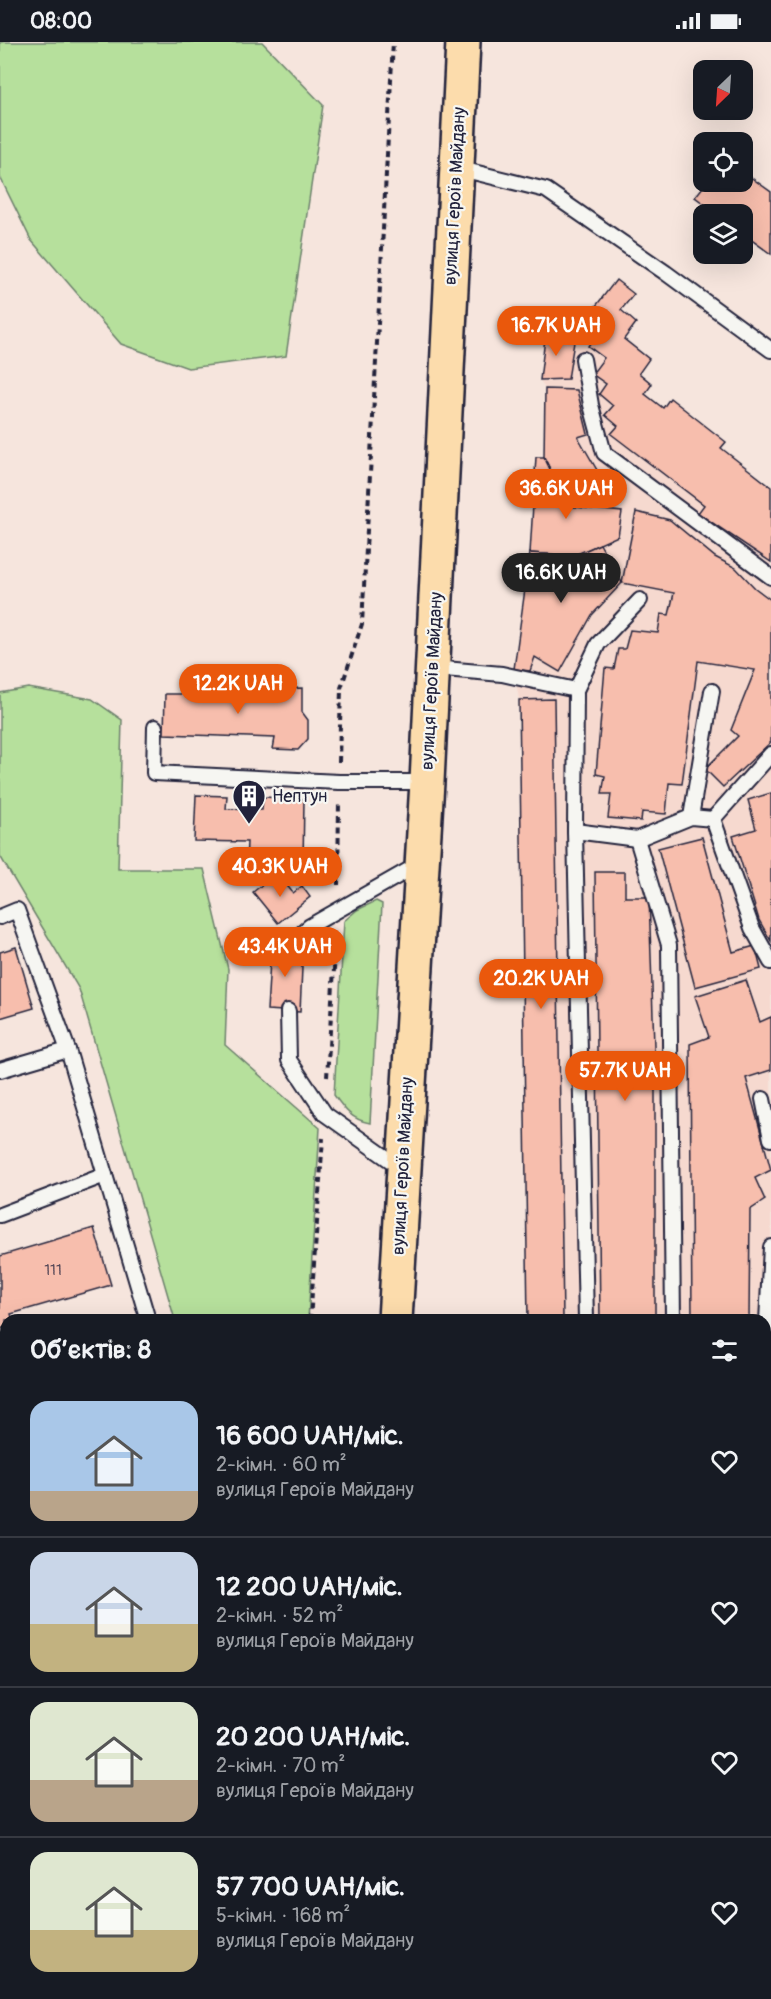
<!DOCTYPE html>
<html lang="uk">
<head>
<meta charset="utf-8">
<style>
	:root { --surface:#171b24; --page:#242831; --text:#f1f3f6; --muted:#9ea1a6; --line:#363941; --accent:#ea580c }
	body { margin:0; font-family:Pangolin,sans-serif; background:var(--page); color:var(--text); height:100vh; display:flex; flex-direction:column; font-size:22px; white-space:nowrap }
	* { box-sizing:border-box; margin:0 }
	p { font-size:20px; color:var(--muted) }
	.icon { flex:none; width:33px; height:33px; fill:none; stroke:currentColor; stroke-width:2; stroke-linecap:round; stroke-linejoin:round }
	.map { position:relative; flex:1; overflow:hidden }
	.panel { position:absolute; left:0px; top:1272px; width:771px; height:686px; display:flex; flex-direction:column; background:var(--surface); border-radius:18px 18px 0 0; box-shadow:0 6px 24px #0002 }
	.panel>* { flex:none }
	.needle { width:39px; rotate:205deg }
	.tools { position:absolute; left:693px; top:18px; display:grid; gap:12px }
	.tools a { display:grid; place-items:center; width:60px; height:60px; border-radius:12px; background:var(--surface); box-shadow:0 6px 24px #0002; font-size:30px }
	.price { position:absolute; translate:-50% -51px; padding:0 14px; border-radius:21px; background:var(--accent); color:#fff; font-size:20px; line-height:39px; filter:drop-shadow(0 2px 3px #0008) }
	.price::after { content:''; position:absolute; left:50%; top:36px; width:18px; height:14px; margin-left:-9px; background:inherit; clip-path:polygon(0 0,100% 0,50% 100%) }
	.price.selected { background:#222; color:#fff }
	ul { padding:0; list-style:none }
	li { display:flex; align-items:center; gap:18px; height:150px; padding:0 30px }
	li+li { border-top:2px solid var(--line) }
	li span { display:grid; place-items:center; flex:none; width:168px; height:120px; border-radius:18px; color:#555 }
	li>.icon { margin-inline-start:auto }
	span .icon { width:72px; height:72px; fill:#fffc; stroke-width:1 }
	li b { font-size:26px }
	h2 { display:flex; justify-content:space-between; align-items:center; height:72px; padding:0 30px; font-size:26px }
	.status { display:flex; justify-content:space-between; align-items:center; height:42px; padding:0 30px; background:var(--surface); direction:ltr }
	.status svg { height:16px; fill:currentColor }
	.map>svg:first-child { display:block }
	.built { fill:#f6d9cf }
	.green { fill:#b6e09c; stroke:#6c816c; stroke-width:1.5 }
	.building { fill:#f7bead; stroke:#22223b; stroke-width:1.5 }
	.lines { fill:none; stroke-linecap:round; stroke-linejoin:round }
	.service-casing { stroke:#22223b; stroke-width:18 }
	.primary-casing { stroke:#22223b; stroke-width:38 }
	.path { stroke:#22223b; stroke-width:4; stroke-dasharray:6 4.5; stroke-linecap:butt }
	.service { stroke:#f6f6f2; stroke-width:14 }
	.primary { stroke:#fcdcac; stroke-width:33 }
	.labels { text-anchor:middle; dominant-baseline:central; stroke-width:4.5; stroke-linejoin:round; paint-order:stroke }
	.number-label { font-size:15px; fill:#574958 }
	.street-label { font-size:18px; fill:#22223b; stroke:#f6f6f2 }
	.poi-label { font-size:18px; fill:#22223b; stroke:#f6f6f2; text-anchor:start }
</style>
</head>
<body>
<div class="status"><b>08:00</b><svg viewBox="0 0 49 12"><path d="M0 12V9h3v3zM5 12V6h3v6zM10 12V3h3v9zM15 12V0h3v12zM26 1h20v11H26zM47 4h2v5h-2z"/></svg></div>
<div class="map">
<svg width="771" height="1957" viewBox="0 0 771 1957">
	<rect width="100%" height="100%" fill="#f6e5dd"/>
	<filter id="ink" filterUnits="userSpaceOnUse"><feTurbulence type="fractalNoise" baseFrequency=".0167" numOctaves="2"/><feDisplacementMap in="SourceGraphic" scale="12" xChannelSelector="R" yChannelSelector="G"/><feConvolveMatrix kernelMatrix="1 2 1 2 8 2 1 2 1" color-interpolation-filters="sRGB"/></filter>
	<g filter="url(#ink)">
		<path class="built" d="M634,252L621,268L636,281L624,297L649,317L639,331L652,342L645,352L663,366L670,356L726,400L721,407L771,445V1957H448V1952H765V1278H528L519,658L514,627L530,511L536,415H544L545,347L540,338L546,288L574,300L581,283Z"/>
		<g class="green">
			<path d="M0,0H262L323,63L286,314L188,326L121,302L31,198L0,135Z"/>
			<path d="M28,646L92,657L122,678L118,827H204L228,927L225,1003L320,1086L308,1278H175L79,947L0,814V651Z"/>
			<path d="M376,859L382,862L370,1081C352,1078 344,1067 334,1053L344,879L357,868Z"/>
		</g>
		<g class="building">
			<path d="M742,129L771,150V212L742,191V172H718L695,155L707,140H742Z"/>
			<path d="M616,238L634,252L621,268L636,281L624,297L649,317L639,331L652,342L645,352L663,366L670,356L726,400L721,406L771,445V520L698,471L704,463L611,392L618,384L605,373L613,364L599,352L606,342L592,332L604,316L588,304L595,294L581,283Z"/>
			<path d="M546,288L574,300L568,337L540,338Z"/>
			<path d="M545,347L577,348L588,392L578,395L605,442L568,464L544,415Z"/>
			<path d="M536,415H544L568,464L622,470L618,494L573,514L530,511Z"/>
			<path d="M636,470L670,478L715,515L736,526L755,546L771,558V700L723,745L705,727L738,694L731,688L755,628L698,619L682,742L669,741L666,772L642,770L641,779L608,776L611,752H602L605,734L596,732L605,626L614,627L618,607H625L630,588L658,591L661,572L669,573L674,551L622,541Z"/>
			<path d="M600,502L622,541L592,573L560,630L535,615L530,629L514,627L530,511L573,514Z"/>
			<path d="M182,641L220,642V654H276L275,647L302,646V670L308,678V697L298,708L273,707L275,696L164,692L165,652H182Z"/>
			<path d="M554,657L563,1278H528L519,658Z"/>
			<path d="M771,751V899L759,878L733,794L756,787L748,758Z"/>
			<path d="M196,753L227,754L226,767L262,768L263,755L304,757L303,822L246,821L247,800L194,799Z"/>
			<path d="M702,795L733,910L755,904L761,927L695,945L658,806Z"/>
			<path d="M595,830H625V855H649L655,1034V1278H600Z"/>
			<path d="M277,831L293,851L302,844L310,855L278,881L253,850Z"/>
			<path d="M271,902L303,904L300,970L267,968Z"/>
			<path d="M16,905L34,966L0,976V910Z"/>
			<path d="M746,938L760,980L771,975V1028L746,1036L771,1128L755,1136L765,1158L750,1168L749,1278H692L690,1002L709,995L695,954Z"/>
			<path d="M94,1186L111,1243L11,1272L13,1278H6V1285L0,1287V1214Z"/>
			<path d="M6,1523V1582L0,1584V1525Z"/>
			<path d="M765,1724H771V1957H761V1952H765Z"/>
			<path d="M136,1952H194L192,1957H134Z"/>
			<rect x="448" y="1952" width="58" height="5"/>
			<rect x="543" y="1952" width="26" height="5"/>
			<rect x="610" y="1952" width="54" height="5"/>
			<rect x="695" y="1952" width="34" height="5"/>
		</g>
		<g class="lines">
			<g class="service-casing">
				<g id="service">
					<path d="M457,126L546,148L666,231L771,308"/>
					<path d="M583,317L591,363L604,411L771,535"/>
					<path d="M433,626L502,632L576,648"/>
					<path d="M155,685L154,731L339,740H427"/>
					<path d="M691,775L712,649"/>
					<path d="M713,777L771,712"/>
					<path d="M575,789L637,797L691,775L713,777L752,886L771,920"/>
					<path d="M637,797L669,903L673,1278"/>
					<path d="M0,875L17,868L68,1008"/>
					<path d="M289,903L310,884L419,822"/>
					<path d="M288,969L289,1018L325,1072L401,1126"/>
					<path d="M0,1028L68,1008L148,1278"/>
					<path d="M763,1057L771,1097"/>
					<path d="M0,1173L105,1133"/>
					<path d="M586,1278L575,789L576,648L598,602L640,558"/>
					<path d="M765,1316L771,1205"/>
					<path d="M0,1333L6,1331"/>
					<path d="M765,1450L771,1598"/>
					<path d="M0,1489L6,1486"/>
					<path d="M0,1628L6,1626"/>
					<path d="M765,1714L771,1713"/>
					<path d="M0,1771L6,1773"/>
					<path d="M680,1952V1957"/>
					<path d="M750,1952V1957"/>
					<path d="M94,1957L96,1952"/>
					<path d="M527,1957V1952"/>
					<path d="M595,1957V1952"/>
				</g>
			</g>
			<g class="primary-casing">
				<g id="primary">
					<path d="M395,1278L427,740L463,0"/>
					<path d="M345,1957L347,1952"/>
				</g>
			</g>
			<g class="path">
				<path d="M339,720L341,646L362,582L393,0"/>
				<path d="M338,843L339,761"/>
				<path d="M327,1035L336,896"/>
				<path d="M310,1278L323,1096"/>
				<path d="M268,1957V1952"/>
			</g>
			<use href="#service" class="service"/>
			<use href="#primary" class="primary"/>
		</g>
	</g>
	<defs>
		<g id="building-pin" transform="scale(1.725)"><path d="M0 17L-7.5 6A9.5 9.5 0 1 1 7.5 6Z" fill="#22223b" stroke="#f6f6f2"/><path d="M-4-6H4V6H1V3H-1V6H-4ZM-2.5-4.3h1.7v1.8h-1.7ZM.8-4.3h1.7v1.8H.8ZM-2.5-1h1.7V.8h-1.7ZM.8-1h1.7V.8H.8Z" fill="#fff"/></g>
	</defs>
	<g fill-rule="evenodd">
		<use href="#building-pin" x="249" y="754"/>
	</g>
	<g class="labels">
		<g class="number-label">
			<text x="53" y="1228">111</text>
		</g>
		<g class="street-label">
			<text transform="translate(455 154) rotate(-87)">вулиця Героїв Майдану</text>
			<text transform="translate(432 639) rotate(-87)">вулиця Героїв Майдану</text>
			<text transform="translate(403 1124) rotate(-87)">вулиця Героїв Майдану</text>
		</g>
		<g class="poi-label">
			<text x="272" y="754">Нептун</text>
		</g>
	</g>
</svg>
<div class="tools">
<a><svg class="needle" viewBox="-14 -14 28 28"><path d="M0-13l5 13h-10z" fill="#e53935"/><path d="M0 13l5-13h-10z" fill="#9ea1a6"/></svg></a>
<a><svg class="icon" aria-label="locate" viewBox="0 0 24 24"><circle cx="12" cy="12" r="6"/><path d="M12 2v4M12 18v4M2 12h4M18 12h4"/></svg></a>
<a><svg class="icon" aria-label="layers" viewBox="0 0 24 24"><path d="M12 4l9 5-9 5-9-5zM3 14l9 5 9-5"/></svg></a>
</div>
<b class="price" style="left:556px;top:315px">16.7K UAH</b>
<b class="price" style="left:566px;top:478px">36.6K UAH</b>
<b class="price selected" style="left:561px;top:562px">16.6K UAH</b>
<b class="price" style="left:238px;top:673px">12.2K UAH</b>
<b class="price" style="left:280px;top:856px">40.3K UAH</b>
<b class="price" style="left:285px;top:936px">43.4K UAH</b>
<b class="price" style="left:541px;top:968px">20.2K UAH</b>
<b class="price" style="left:625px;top:1060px">57.7K UAH</b>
<section class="panel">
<h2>Об’єктів: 8<svg class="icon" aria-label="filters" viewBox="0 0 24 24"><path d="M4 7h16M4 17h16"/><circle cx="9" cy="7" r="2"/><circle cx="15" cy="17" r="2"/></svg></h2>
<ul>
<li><span style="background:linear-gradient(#a9c7e8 75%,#b9a48a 0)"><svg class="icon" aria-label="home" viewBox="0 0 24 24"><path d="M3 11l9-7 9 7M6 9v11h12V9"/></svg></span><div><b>16 600 UAH/міс.</b><p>2-кімн. · 60 m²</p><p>вулиця Героїв Майдану</p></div><svg class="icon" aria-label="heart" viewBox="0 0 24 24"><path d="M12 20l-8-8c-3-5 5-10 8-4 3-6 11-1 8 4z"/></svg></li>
<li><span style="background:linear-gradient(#c9d6e8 60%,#c2b280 0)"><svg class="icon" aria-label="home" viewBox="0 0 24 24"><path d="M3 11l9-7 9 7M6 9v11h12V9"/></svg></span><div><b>12 200 UAH/міс.</b><p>2-кімн. · 52 m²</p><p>вулиця Героїв Майдану</p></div><svg class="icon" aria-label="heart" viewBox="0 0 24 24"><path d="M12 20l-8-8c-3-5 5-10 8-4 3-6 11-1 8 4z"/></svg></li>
<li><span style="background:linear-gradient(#dfe7d0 65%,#b9a48a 0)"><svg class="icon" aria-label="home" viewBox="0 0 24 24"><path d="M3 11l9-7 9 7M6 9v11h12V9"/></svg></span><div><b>20 200 UAH/міс.</b><p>2-кімн. · 70 m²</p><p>вулиця Героїв Майдану</p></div><svg class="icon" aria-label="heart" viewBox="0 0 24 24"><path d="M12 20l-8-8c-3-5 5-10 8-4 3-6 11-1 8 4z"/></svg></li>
<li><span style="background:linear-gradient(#dfe7d0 65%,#c2b280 0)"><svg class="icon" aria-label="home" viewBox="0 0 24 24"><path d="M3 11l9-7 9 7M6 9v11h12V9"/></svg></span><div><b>57 700 UAH/міс.</b><p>5-кімн. · 168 m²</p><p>вулиця Героїв Майдану</p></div><svg class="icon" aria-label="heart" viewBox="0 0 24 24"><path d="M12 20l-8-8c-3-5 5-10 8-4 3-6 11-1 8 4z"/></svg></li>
</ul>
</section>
</div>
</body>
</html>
